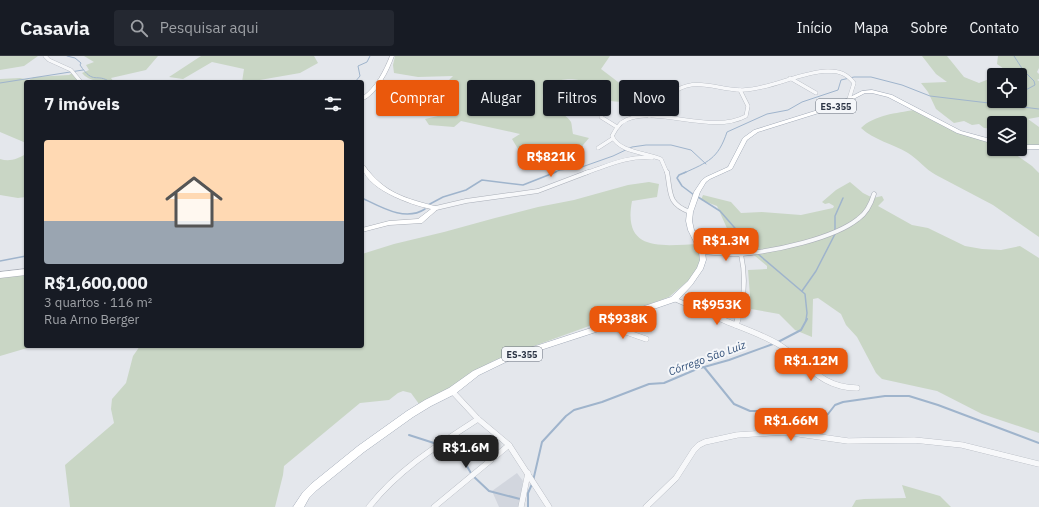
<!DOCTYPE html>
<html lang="pt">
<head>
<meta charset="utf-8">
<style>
	:root { --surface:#171b24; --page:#242831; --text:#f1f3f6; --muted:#9ea1a6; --line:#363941; --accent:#ea580c }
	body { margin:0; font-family:"IBM Plex Sans",sans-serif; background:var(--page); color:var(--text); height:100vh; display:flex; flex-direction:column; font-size:15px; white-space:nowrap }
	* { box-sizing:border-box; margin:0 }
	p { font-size:13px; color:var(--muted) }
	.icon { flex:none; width:22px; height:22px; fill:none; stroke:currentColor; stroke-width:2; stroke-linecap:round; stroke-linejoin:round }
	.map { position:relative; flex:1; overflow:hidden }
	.details { position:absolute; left:24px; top:24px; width:340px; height:268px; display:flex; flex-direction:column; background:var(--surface); border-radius:4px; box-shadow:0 1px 3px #0004 }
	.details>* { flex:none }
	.hud { position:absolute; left:376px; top:24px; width:380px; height:36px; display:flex; gap:8px }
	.controls { position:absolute; left:987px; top:12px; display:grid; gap:8px }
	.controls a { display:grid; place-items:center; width:40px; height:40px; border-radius:4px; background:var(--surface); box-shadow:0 1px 3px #0004; font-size:20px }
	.price { position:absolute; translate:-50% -34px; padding:0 9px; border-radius:8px; background:var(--accent); color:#fff; font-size:13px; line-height:26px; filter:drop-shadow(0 1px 2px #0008) }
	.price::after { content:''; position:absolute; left:50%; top:24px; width:12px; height:9px; margin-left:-6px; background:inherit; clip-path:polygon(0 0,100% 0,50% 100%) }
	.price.selected { background:#222; color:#fff }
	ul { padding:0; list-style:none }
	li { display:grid; align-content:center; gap:8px; height:212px; padding:0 20px }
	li+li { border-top:1px solid var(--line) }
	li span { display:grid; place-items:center; height:124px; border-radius:4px; color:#555 }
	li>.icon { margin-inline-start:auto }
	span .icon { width:72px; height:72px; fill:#fffc; stroke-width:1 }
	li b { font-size:17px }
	h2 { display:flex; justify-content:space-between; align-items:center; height:48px; padding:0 20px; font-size:17px }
	.chip { padding:0 14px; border-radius:4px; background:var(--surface); box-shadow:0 1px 3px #0004; font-size:14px; line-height:36px }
	.chip.selected { background:var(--accent); color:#fff }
	header { display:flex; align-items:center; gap:24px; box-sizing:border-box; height:56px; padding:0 20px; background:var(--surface); border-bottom:1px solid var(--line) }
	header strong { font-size:19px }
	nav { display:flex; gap:22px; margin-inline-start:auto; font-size:14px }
	.search { width:280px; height:36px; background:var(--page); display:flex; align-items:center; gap:10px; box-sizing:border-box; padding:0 14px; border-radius:4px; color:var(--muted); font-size:15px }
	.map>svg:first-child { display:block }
	.built { fill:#d2d6de }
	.green { fill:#c9d6c5 }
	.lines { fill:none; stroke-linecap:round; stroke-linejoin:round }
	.stream-far2 { stroke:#9fb4cc; stroke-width:1 }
	.stream-far1 { stroke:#9fb4cc; stroke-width:1.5 }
	.stream { stroke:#9fb4cc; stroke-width:2 }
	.street-far2-casing { stroke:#a9aeb7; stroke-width:4 }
	.street-far1-casing { stroke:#a9aeb7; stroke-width:5 }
	.street-casing { stroke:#a9aeb7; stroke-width:6 }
	.secondary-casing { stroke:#a9aeb7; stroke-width:1 }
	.primary-casing { stroke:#a3abb8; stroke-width:1 }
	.street-far2 { stroke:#f7f8fa; stroke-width:3.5 }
	.street-far1 { stroke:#f7f8fa; stroke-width:4 }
	.street { stroke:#f7f8fa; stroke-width:5.5 }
	.secondary { fill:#fff; fill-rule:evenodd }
	.primary { fill:#fff; fill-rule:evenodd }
	.labels { text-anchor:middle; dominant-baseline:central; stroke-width:4; stroke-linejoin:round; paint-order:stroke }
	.shield { fill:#f4f6f9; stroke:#676e7b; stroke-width:1 }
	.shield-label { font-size:9px; font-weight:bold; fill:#2b3445 }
	.water-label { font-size:11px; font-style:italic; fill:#34527a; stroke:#f4f6f9 }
</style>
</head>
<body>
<header>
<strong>Casavia</strong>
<div class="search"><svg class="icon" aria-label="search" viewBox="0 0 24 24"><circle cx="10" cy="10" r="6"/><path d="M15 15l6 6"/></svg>Pesquisar aqui</div>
<nav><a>Início</a><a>Mapa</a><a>Sobre</a><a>Contato</a></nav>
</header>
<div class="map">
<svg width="1039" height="451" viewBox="0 0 1039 451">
	<rect width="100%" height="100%" fill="#e4e7ec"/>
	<path class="built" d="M517,417L523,425L520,451H499L492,435Z"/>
	<g class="green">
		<path d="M0,0H38L24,10L0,14Z"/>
		<path d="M84,0H158L146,14L111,22L114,26C103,26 89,26 82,17L89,14L86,9L94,6Z"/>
		<path d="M201,0H314L318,7L300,17L249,26H242L244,13L212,6L183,23L169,21Z"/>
		<path d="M395,0H610L601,13L622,29L644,40C634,44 623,47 611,45C602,42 596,31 587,27C575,20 540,22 543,43C545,53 566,56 571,66C572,69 572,74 573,78L589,82L578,95C575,94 571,93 568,94C554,97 543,111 527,108L512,83L520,78L461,65L454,71L429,69L425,63L438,60C443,45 451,42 449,24L453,20L418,21L394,17L393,9Z"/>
		<path d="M922,0H947L964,21L979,27L994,21V45H1020V19H999L1007,15L997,8L998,0H1039V12L1037,16L1039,18V23L1037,24L1039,25V61L1028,63L1039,71V89L1028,90L1020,89V67H994V70H993L994,73L984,72L979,68L972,69L964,65L954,67L936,53L928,36L921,27L947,26L936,18Z"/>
		<path d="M74,16L83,26H26V87L0,76V23L20,22L29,24L34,21L69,19Z"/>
		<path d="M914,54L965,79L994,87V93L1009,94L1032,110L1039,117V181L993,149L936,119C925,113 918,103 908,97C893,88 874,84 861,72C874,59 897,57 914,54Z"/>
		<path d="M26,98V141L18,142L0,139V103C10,106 17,103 26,98Z"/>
		<path d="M649,126L659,128L657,141L632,145C622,198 664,189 700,188L702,204L694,220L669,241L493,305L465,326L419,348L411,337L403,335L398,337L389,344L360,347L284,410L283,419L275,451H70L65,409L114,367L111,353L112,343L126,327L133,300L140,290H362V198L394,188L444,176L495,162L538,151L574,144L628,129Z"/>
		<path d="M850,126L863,137L873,142L882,140L884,144L878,150L912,169L928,172L965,190L982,193L1001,194L1020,190L1039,202V377L982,358L937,335L882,323L876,317L857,281L846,269L841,258L818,242L813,243L812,281L795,274L779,258L751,253L748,214L767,213V210L730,179L717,150L701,144L703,139L731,146L741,157L762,156L801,159L833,152L834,150L829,147L825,148L822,146L836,134Z"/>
		<path d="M26,213V290H34L0,300V218Z"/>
		<path d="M902,429L940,440L951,451H852L856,444L864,443L906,442Z"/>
	</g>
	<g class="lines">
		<g class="stream-far2">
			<path d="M67,0L75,2L81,7L80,9C94,30 96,16 110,26"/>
			<path d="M1014,0L1023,14L1034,25L1035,29L1020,37"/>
			<path d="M355,26L360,20L358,10L367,6L370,0"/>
			<path d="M0,27L83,14"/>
			<path d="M1013,45V50"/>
			<path d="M553,117L560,114L579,112L613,100L632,91L646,89H671L691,94L706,108"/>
			<path d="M684,117C708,106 718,103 727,76L767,58L788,54L802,46L838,34L841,24L854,21H871L902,29L930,40L1039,53"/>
		</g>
		<g class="stream-far1">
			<path d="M686,116L679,119L677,122L682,130L694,139"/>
			<path d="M698,141L720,155L755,195"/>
			<path d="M362,142C381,151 405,166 425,153"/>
			<path d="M428,149L443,141L466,134L482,124L523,129L556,116"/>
			<path d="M758,198L805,238L807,257L806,264"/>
			<path d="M0,205L26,200"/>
			<path d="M802,235L816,215L835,178V160L843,142"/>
		</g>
		<g class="stream">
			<path d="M778,286L801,274L807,263"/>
			<path d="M704,311L734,348L750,355H801L823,360L828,358L835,349L843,346L885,340H909L938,349L1039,387"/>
			<path d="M409,379L437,388"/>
			<path d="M440,390L464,405L472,419L489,435L520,443"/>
			<path d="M533,425L542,386L566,360L574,354L602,346L649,328L664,327L697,313L729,304L773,288"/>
			<path d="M528,451V437L532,428"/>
		</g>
		<g class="street-far2-casing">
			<g id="street-far2">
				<path d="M45,0L49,4L71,14L81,26"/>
				<path d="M790,22L816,37"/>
				<path d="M649,60C665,54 675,54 677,34C698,21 721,35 743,34C772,33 799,16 828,15C840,15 847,18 854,27L849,43"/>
				<path d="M601,61L617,71"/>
				<path d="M598,92L612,83"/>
				<path d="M585,117C607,110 629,99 652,102"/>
				<path d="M667,117L661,103C645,96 620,97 612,80C614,76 617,71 621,67C649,46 710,80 746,60L748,50L740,34"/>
			</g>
		</g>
		<g class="street-far1-casing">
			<g id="street-far1">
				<path d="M667,116C671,136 667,148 690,156"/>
				<path d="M436,152L466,145L538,135L588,116"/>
				<path d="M702,196C715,197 729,199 742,198C774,195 833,183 858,163C867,157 871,148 874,138"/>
				<path d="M674,243L723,264"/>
				<path d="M737,264C745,242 746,221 741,198"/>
			</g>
		</g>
		<g class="street-casing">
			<g id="street">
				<path d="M721,263C739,271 761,278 778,288C806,305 820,332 857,332"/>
				<path d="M606,269L646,283"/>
				<path d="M736,269L738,263"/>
				<path d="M452,335L478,363L509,389L549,451"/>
				<path d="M369,451C399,413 438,389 478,363"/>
				<path d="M434,451L509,389"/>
				<path d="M521,451L528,417"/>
				<path d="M646,451L676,422L694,394L699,389L705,386L737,379L785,376L848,385L914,384L962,389L1039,408"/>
			</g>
		</g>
		<g class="secondary-casing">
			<g id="secondary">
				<path d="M390,0H394C388,16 378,37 362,45V41C376,31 384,15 390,0Z"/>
				<path d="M362,108L364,109C385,138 405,142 438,151L439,152L422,167L389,169L362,176V172L389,165L418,163L431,153C411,149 362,132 362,108Z"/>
				<path d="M26,213V219L0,222V216Z"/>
			</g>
		</g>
		<g class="primary-casing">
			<g id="primary">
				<path d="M872,34L892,39L961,75L994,84V88L957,77L888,41L872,37H865L838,51L758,76L747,84L732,113L710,123L706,126L700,136L693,156L692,165L694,174L705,196L706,204L703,213L692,229L677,245L636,259L599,275L510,304L479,319L455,338L431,350L413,361L364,396L317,434L309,442L304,451H293L303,436L311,428L358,390L407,355L425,344L449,332L473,315L505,300L594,271L630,255L671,241L688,225L697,212L700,204L699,196L688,174L686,165L687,156L694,136L702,124L706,121L728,111L743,82L754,74L834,49L862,35Z"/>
				<rect x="1020" y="89" width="19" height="4"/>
			</g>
		</g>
		<use href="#street-far2" class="street-far2"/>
		<use href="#street-far1" class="street-far1"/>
		<use href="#street" class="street"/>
		<use href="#secondary" class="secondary"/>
		<use href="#primary" class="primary"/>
	</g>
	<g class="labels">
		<g class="shield">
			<rect x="816" y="43" width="40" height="14" rx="3"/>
			<rect x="502" y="291" width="40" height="14" rx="3"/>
		</g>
		<g class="shield-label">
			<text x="836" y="50">ES-355</text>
			<text x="522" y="298">ES-355</text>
		</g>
		<g class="water-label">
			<text transform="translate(707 302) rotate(-20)">Córrego São Luiz</text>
		</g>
	</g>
</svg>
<div class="controls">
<a><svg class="icon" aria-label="locate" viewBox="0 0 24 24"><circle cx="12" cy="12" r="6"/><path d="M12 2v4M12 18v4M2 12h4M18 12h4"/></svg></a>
<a><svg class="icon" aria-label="layers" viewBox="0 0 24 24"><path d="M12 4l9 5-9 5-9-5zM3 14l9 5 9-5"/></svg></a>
</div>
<b class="price" style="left:551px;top:122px">R$821K</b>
<b class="price" style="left:726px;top:206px">R$1.3M</b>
<b class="price" style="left:717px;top:270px">R$953K</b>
<b class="price" style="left:623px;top:284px">R$938K</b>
<b class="price" style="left:811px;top:326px">R$1.12M</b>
<b class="price" style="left:791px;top:386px">R$1.66M</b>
<b class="price selected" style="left:466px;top:413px">R$1.6M</b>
<div class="hud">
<a class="chip selected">Comprar</a>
<a class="chip">Alugar</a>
<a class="chip">Filtros</a>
<a class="chip">Novo</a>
</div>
<section class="details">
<h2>7 imóveis<svg class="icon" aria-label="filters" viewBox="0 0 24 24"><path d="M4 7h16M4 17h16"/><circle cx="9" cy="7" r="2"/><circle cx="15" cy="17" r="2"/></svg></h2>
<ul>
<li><span style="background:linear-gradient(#ffd9b3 65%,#9aa5b1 0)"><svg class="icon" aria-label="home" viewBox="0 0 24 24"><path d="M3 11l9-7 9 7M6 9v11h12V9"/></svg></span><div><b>R$1,600,000</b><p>3 quartos · 116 m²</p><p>Rua Arno Berger</p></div></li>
</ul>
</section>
</div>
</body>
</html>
